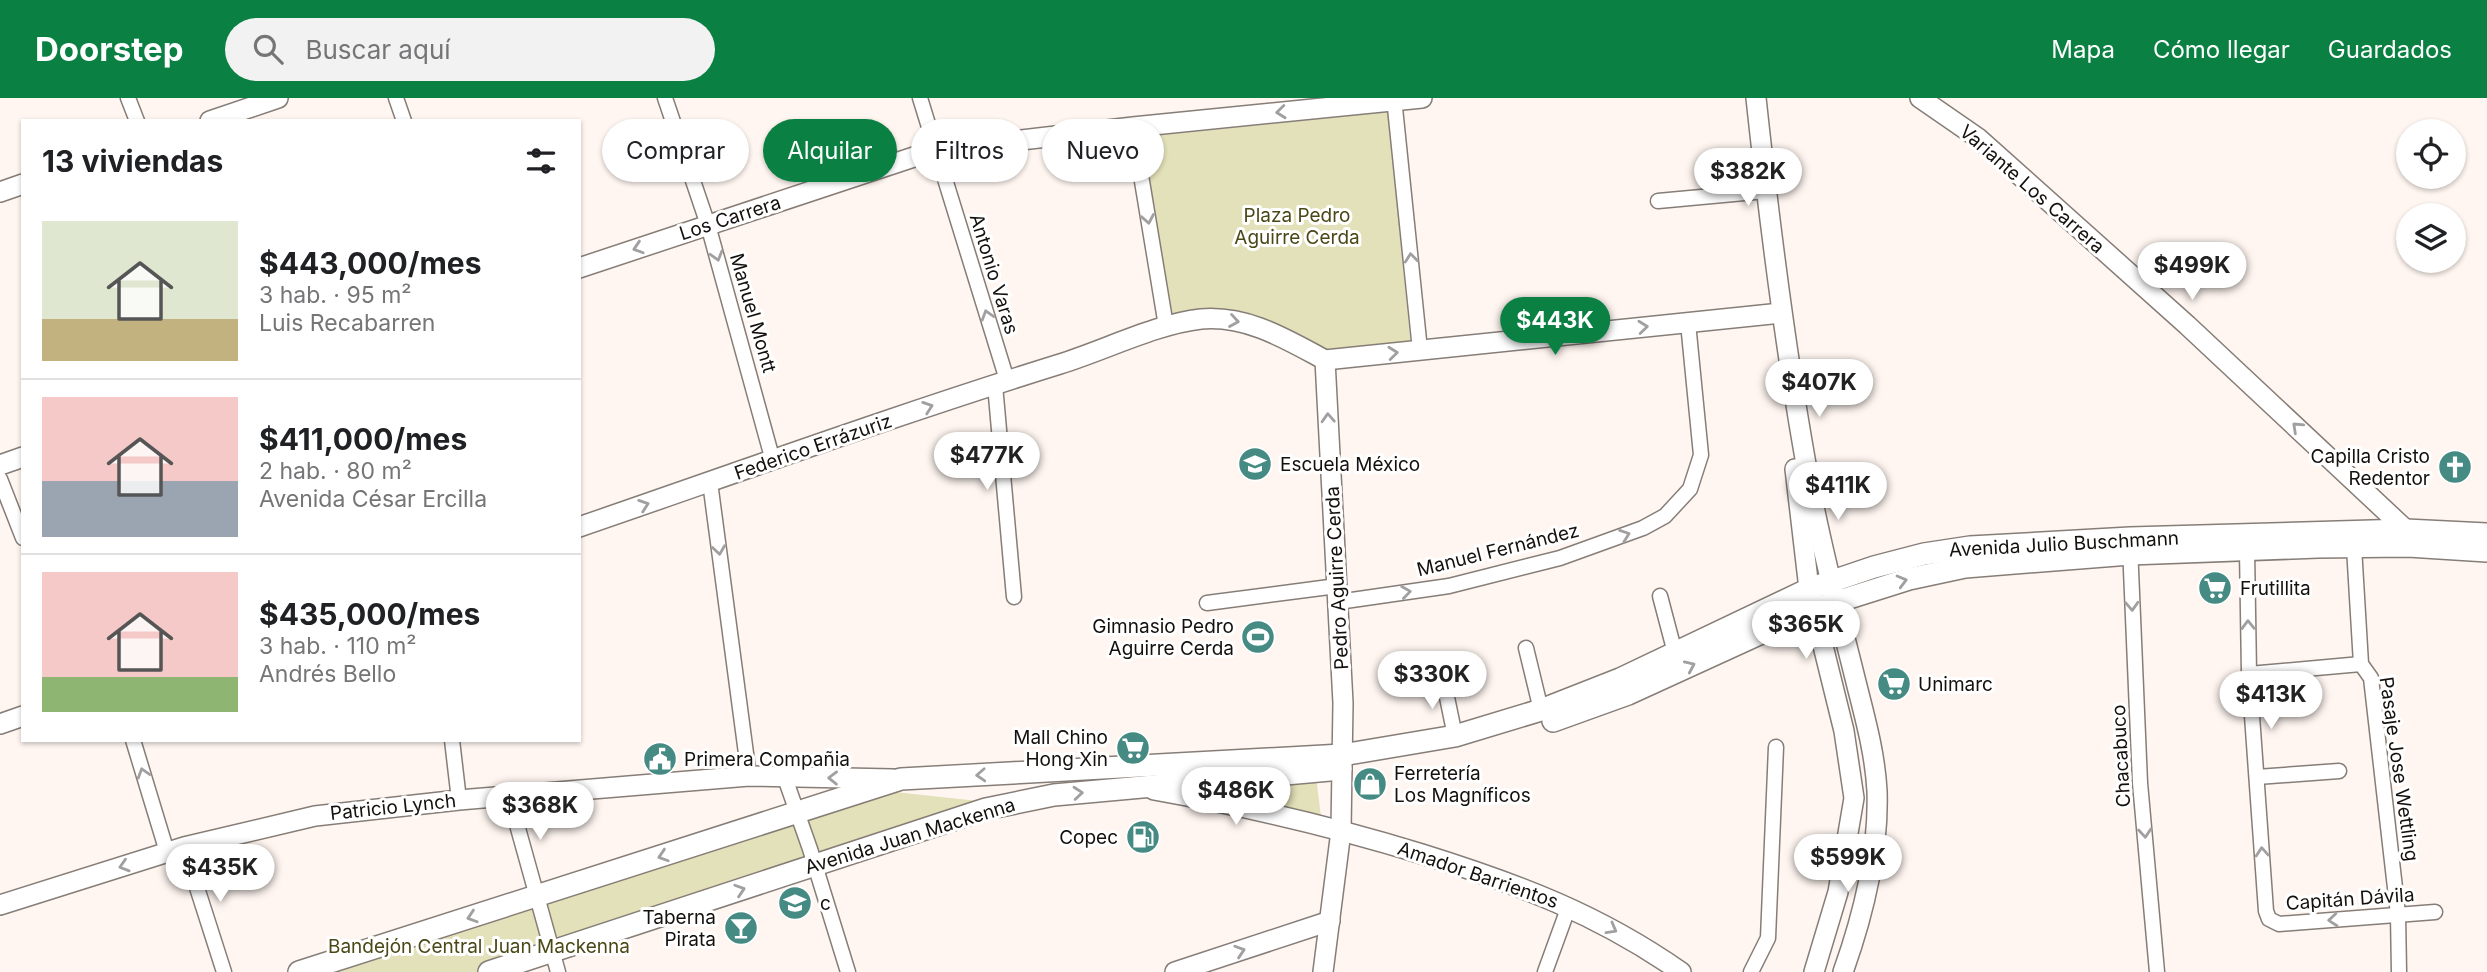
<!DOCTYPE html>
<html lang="es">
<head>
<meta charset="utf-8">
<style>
	:root { --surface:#fff; --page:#f2f2f2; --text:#202124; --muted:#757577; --line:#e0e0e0; --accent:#0b8043 }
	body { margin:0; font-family:Inter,sans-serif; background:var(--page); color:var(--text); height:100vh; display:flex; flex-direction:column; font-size:26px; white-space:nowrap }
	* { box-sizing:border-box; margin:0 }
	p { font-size:23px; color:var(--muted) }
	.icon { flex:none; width:38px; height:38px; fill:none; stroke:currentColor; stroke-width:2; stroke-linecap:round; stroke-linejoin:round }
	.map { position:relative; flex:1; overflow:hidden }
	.drawer { position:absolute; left:21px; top:21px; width:560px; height:623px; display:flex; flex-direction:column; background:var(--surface); border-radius:0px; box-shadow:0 2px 5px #0004 }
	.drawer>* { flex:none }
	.banner { position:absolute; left:602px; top:21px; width:665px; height:63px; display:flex; gap:14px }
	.fabs { position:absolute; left:2396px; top:21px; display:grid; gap:14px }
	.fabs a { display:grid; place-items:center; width:70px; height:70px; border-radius:50%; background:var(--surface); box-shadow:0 2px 5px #0004; font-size:35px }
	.price { position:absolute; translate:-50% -60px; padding:0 16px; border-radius:24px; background:#fff; color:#222; font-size:23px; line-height:46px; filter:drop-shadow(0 2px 4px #0008) }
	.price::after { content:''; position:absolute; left:50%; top:42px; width:21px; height:16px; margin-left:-10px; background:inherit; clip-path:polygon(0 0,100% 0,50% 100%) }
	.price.selected { background:var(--accent); color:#fff }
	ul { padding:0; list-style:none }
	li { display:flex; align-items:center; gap:21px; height:175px; padding:0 21px }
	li+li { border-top:2px solid var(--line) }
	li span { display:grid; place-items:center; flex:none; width:196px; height:140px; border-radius:0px; color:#555 }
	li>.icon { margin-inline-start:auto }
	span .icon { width:84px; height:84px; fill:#fffc; stroke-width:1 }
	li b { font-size:30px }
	h2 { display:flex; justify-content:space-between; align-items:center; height:84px; padding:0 21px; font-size:30px }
	.tag { padding:0 24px; border-radius:32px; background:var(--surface); box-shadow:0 2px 5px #0004; font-size:24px; line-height:63px }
	.tag.selected { background:var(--accent); color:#fff }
	header { display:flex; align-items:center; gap:42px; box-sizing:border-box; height:98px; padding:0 35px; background:var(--accent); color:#fff }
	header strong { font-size:33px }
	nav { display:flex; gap:38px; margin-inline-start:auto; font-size:24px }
	.search { width:490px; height:63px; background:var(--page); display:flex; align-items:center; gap:18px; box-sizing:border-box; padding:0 24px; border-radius:38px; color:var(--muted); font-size:26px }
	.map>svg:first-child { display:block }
	.green { fill:#e3e1b9 }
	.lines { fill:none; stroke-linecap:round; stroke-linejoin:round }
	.street-casing { stroke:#867d77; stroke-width:17 }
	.secondary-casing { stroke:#867d77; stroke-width:22 }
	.primary-casing { stroke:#867d77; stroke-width:24 }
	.street { stroke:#fff; stroke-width:14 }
	.secondary { stroke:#fff; stroke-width:19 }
	.primary { stroke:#fff; stroke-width:21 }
	.oneway { stroke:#a19f9f }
	.labels { text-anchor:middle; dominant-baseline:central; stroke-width:6; stroke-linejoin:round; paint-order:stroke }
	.street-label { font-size:19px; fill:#14100e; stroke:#fff }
	.park-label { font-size:19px; fill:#4b4817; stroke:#fff }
	.poi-label { font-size:19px; fill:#14100e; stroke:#fff; text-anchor:start }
</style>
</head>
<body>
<header>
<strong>Doorstep</strong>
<div class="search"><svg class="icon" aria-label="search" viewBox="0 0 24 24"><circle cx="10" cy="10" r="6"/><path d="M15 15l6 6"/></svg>Buscar aquí</div>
<nav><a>Mapa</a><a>Cómo llegar</a><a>Guardados</a></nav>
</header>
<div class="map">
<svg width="2487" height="874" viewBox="0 0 2487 874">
	<rect width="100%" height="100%" fill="#fff6f1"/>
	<g class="green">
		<path d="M1388,14L1411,250L1327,257L1271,228L1172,222L1142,39Z"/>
		<path d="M1316,678L1321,719L1240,706L1230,694Z"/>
		<path d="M876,692L988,704L479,874H319Z"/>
	</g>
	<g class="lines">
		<g class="street-casing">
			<g id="street">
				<path d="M128,0L137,23"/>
				<path d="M396,0L404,23"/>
				<path d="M665,0L708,127L773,363"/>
				<path d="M920,0L1007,282"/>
				<path d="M1394,0L1420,252"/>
				<path d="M1133,29L1166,228"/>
				<path d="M1658,103L1766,93"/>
				<path d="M995,287L1014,499"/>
				<path d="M0,381L23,440"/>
				<path d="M710,384L749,678"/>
				<path d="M2130,448L2140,685L2157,874"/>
				<path d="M2354,449L2361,566L2371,580L2398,816L2399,874"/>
				<path d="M2247,452L2249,576L2266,813L2269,821L2279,826L2435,814"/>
				<path d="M1660,498L1675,555"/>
				<path d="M1338,504L1449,488L1560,460L1643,430L1665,418L1690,391L1701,357L1688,225"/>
				<path d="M1207,505L1337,488"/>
				<path d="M1526,550L1541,612"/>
				<path d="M2249,576L2361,566"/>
				<path d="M1443,580L1455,638"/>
				<path d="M133,642L167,754"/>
				<path d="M452,642L459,702"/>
				<path d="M2257,679L2339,673"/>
				<path d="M785,680L810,751L848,874"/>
				<path d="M509,698L558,874"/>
				<path d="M184,749L224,874"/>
				<path d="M1545,874L1569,808"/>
				<path d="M1751,874L1768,840L1776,649"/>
			</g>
		</g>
		<g class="secondary-casing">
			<g id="secondary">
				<path d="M1756,0C1770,130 1786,259 1810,388C1822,454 1840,519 1856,584C1865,620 1875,655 1877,693C1879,753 1863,818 1843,874"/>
				<path d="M1920,0L1978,40L2187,227L2406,432L2407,443"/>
				<path d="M210,23L278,0"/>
				<path d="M0,94L23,86"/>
				<path d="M579,170L935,52L1133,29L1422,0"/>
				<path d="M1325,262L1781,215"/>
				<path d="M0,367L23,359"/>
				<path d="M1795,371L1809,491L1844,633L1854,700L1838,794L1814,874"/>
				<path d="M579,429C739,374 899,316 1060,266C1105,252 1156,226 1201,221C1247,217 1286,241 1325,262"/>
				<path d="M0,626L23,618"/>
				<path d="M1154,692C1244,708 1334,729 1422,756C1518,786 1598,816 1681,874"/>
				<path d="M0,807L184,749L315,718L459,702L749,678L893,681"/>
				<path d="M1175,874L1330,823"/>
				<path d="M1323,874L1341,733L1343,605L1325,262"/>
			</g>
		</g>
		<g class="primary-casing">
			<g id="primary">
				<path d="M1553,623L1628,596L1814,511L1909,481L1965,469L2130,456L2318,449L2408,448L2487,453"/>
				<path d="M299,874L901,681L1342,657L1455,638L1541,612L1620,581L1809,491L1874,469L1924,456L1970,449L2130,440L2406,432L2487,436"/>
				<path d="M489,874L986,711L1054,697L1341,671"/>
			</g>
		</g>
		<use href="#street" class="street"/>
		<use href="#secondary" class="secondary"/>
		<use href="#primary" class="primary"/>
	</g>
	<defs><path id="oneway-chevron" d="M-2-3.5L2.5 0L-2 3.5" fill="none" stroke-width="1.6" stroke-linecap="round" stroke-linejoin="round" transform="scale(1.75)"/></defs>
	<g class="oneway">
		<use href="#oneway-chevron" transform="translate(1281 14) rotate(174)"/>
		<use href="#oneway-chevron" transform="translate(1148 121) rotate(80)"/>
		<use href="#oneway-chevron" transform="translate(638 150) rotate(162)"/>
		<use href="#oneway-chevron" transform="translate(717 158) rotate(74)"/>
		<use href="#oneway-chevron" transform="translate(1411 160) rotate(-96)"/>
		<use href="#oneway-chevron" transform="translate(987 217) rotate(-107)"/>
		<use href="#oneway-chevron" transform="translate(1234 223) rotate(9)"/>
		<use href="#oneway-chevron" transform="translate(1643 229) rotate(-6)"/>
		<use href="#oneway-chevron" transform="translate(1393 255) rotate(-6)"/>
		<use href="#oneway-chevron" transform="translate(928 309) rotate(-19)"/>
		<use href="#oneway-chevron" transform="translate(1328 320) rotate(-93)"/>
		<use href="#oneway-chevron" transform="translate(2297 329) rotate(-137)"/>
		<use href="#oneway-chevron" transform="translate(644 407) rotate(-19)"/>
		<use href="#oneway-chevron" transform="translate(1625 437) rotate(-20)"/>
		<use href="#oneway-chevron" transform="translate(719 452) rotate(82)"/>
		<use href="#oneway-chevron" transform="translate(1902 483) rotate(-15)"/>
		<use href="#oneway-chevron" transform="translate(1406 494) rotate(-8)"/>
		<use href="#oneway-chevron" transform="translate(2132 508) rotate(87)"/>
		<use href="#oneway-chevron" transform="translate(2248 527) rotate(-91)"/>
		<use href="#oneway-chevron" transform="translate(1690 568) rotate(-24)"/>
		<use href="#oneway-chevron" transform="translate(143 675) rotate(-107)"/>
		<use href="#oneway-chevron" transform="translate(981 677) rotate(177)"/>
		<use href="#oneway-chevron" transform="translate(833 680) rotate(-179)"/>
		<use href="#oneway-chevron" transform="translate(1078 695) rotate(-5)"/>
		<use href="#oneway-chevron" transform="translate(2145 735) rotate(85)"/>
		<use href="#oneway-chevron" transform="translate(2262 754) rotate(-94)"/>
		<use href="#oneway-chevron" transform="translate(663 758) rotate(162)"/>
		<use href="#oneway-chevron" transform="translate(124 768) rotate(163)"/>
		<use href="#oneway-chevron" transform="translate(740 792) rotate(-18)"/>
		<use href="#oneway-chevron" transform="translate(472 819) rotate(162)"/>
		<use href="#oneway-chevron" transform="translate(2333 822) rotate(175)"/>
		<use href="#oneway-chevron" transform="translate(1612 831) rotate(29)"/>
		<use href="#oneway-chevron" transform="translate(1240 853) rotate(-18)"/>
	</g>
	<defs>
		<g id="school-disc" transform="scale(1.75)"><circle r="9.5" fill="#458b84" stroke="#fff"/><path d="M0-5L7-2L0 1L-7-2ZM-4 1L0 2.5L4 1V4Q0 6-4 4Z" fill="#fff"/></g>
		<g id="church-disc" transform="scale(1.75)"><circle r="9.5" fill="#458b84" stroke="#fff"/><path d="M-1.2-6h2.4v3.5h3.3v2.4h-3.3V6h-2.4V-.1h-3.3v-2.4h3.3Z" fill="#fff"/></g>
		<g id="supermarket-disc" transform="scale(1.75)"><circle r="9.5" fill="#458b84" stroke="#fff"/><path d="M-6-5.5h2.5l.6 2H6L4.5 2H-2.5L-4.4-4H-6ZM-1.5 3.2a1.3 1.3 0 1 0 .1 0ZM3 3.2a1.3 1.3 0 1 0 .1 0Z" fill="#fff"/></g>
		<g id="stadium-disc" transform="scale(1.75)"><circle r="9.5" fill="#458b84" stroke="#fff"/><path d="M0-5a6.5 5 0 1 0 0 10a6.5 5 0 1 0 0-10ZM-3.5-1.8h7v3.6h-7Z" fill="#fff"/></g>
		<g id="civic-disc" transform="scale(1.75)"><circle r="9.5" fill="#458b84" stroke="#fff"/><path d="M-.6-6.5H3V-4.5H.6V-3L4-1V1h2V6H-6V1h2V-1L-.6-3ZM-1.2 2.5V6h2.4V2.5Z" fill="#fff"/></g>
		<g id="shop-disc" transform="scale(1.75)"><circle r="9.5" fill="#458b84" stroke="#fff"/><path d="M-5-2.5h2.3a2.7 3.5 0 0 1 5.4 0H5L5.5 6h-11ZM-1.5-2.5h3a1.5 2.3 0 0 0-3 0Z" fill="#fff"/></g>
		<g id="fuel-disc" transform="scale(1.75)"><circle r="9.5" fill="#458b84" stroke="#fff"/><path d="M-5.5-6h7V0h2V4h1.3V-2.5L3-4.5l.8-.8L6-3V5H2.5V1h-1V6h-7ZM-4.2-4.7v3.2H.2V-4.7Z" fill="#fff"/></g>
		<g id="bar-disc" transform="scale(1.75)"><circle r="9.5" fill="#458b84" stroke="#fff"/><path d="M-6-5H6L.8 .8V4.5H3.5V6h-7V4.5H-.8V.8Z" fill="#fff"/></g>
	</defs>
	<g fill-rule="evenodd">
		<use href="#school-disc" x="1255" y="366"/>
		<use href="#church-disc" x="2455" y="369"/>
		<use href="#supermarket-disc" x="2215" y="490"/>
		<use href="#stadium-disc" x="1258" y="539"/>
		<use href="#supermarket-disc" x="1894" y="586"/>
		<use href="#supermarket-disc" x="1133" y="650"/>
		<use href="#civic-disc" x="660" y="661"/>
		<use href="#shop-disc" x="1370" y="686"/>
		<use href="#fuel-disc" x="1143" y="739"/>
		<use href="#school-disc" x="795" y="805"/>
		<use href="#bar-disc" x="741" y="830"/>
	</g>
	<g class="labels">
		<g class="street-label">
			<text transform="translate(2032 91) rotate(41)">Variante Los Carrera</text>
			<text transform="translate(730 120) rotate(-18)">Los Carrera</text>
			<text transform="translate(994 176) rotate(73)">Antonio Varas</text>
			<text transform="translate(753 215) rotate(74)">Manuel Montt</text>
			<text transform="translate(813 349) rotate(-19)">Federico Errázuriz</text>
			<text transform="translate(2064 446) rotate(-3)">Avenida Julio Buschmann</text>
			<text transform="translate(1498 452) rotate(-14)">Manuel Fernández</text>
			<text transform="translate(1337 480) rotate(-93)">Pedro Aguirre Cerda</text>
			<text transform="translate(2121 658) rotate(-93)">Chacabuco</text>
			<text transform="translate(2399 671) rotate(82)">Pasaje Jose Wettling</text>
			<text transform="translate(393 709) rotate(-6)">Patricio Lynch</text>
			<text transform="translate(910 738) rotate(-17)">Avenida Juan Mackenna</text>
			<text transform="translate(1478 777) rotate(19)">Amador Barrientos</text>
			<text transform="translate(2350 801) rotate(-4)">Capitán Dávila</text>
		</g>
		<g class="park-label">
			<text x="1297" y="117">Plaza Pedro<tspan x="1297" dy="22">Aguirre Cerda</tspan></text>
			<text x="479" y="848">Bandejón Central Juan Mackenna</text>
		</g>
		<g class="poi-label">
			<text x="2430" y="358" text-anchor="end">Capilla Cristo<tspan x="2430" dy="22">Redentor</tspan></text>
			<text x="1280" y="366">Escuela México</text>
			<text x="2240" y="490">Frutillita</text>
			<text x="1234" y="528" text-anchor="end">Gimnasio Pedro<tspan x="1234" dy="22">Aguirre Cerda</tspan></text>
			<text x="1918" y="586">Unimarc</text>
			<text x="1108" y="639" text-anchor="end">Mall Chino<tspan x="1108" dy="22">Hong Xin</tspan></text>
			<text x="684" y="661">Primera Compañia</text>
			<text x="1394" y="675">Ferretería<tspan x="1394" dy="22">Los Magníficos</tspan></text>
			<text x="1118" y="739" text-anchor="end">Copec</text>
			<text x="820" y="805">c</text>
			<text x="716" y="819" text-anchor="end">Taberna<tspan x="716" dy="22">Pirata</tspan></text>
		</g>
	</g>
</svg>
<div class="fabs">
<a><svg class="icon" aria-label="locate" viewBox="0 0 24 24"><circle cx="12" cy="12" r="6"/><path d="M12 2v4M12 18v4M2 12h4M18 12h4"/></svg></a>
<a><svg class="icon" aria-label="layers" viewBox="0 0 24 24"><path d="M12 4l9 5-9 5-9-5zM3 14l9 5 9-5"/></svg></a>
</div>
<b class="price" style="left:1748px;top:110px">$382K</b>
<b class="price" style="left:2192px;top:204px">$499K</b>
<b class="price selected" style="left:1555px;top:259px">$443K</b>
<b class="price" style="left:1819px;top:321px">$407K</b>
<b class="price" style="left:987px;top:394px">$477K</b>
<b class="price" style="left:1838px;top:424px">$411K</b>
<b class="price" style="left:1806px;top:563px">$365K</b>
<b class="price" style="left:1432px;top:613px">$330K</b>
<b class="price" style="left:2271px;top:633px">$413K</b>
<b class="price" style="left:1236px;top:729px">$486K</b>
<b class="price" style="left:540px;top:744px">$368K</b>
<b class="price" style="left:1848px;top:796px">$599K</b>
<b class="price" style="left:220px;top:806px">$435K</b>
<div class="banner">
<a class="tag">Comprar</a>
<a class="tag selected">Alquilar</a>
<a class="tag">Filtros</a>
<a class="tag">Nuevo</a>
</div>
<section class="drawer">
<h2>13 viviendas<svg class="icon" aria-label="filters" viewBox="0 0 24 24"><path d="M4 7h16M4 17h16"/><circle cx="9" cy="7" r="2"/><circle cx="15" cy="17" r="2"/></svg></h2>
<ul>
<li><span style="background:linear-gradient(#dfe7d0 70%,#c2b280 0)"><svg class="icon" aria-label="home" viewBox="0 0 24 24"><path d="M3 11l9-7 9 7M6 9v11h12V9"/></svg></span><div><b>$443,000/mes</b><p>3 hab. · 95 m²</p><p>Luis Recabarren</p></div></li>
<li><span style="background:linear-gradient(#f6c9c9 60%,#9aa5b1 0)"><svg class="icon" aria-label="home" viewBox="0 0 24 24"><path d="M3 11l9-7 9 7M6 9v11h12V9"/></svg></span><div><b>$411,000/mes</b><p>2 hab. · 80 m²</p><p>Avenida César Ercilla</p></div></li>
<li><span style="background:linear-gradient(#f6c9c9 75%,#8fb573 0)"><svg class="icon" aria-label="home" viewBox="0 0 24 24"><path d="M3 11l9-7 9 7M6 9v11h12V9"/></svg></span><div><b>$435,000/mes</b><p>3 hab. · 110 m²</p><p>Andrés Bello</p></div></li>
</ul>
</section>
</div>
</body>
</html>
